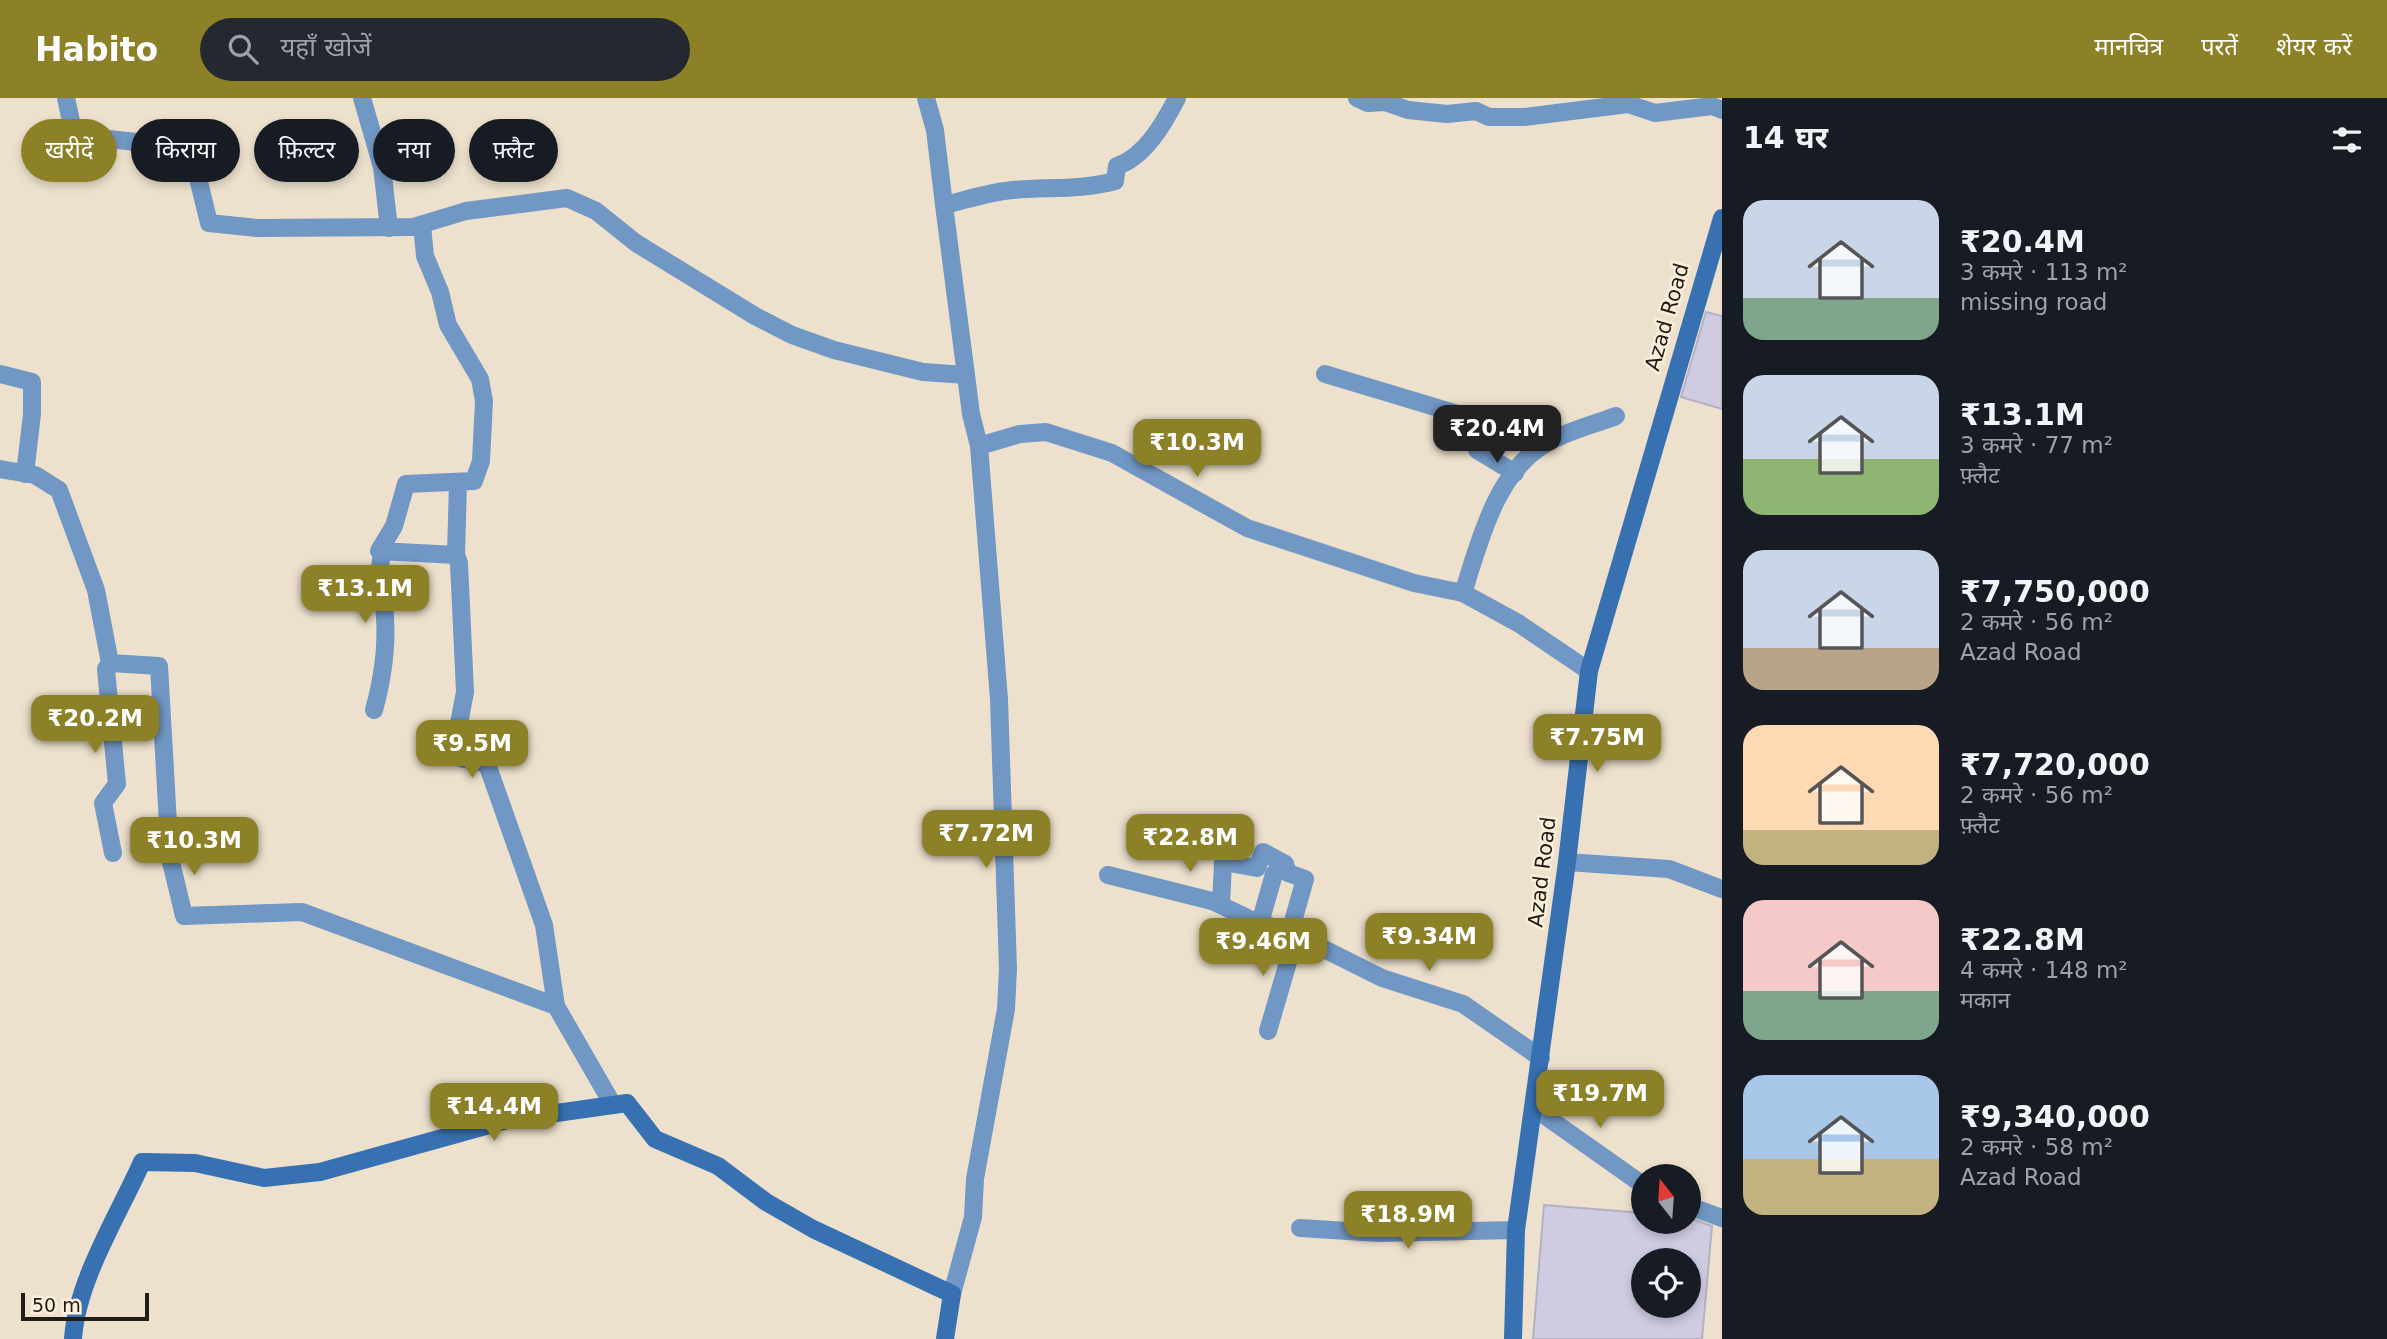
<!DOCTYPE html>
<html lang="hi">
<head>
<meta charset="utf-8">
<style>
	:root { --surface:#171b24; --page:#242831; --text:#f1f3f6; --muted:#9ea1a6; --accent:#8d8128 }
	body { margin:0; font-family:"DejaVu Sans","Noto Sans Devanagari",sans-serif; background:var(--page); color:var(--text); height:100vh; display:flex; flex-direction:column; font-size:26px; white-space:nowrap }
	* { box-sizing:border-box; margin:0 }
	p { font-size:23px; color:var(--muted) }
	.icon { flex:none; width:38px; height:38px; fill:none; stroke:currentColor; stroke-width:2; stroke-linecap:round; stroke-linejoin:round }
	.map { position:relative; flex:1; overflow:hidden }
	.side { display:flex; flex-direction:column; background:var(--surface); width:665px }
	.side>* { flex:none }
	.guide { position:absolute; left:21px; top:21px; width:665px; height:63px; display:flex; gap:14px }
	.needle { width:46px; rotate:343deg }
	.fabs { position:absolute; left:1631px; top:1066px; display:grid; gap:14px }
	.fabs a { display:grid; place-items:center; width:70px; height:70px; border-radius:50%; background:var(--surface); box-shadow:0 4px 10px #0003; font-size:35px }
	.scale { position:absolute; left:21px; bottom:18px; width:128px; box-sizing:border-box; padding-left:7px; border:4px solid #211c15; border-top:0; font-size:19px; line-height:24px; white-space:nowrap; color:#211c15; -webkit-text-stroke:5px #fbeeda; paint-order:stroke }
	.price { position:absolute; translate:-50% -60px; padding:0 16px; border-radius:14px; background:var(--accent); color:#fff; font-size:23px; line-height:46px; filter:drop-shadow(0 2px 4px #0008) }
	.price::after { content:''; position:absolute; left:50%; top:42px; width:21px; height:16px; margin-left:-10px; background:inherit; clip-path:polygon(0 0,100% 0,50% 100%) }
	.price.on { background:#222; color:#fff }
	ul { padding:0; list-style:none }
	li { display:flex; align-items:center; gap:21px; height:175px; padding:0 21px }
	li span { display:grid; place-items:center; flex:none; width:196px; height:140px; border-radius:21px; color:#555 }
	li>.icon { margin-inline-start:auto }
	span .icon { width:84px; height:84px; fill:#fffc; stroke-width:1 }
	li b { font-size:30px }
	h2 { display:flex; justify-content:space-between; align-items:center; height:84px; padding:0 21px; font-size:30px }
	.pill { padding:0 24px; border-radius:32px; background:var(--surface); box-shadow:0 4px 10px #0003; font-size:24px; line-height:63px }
	.pill.on { background:var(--accent); color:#fff }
	header { display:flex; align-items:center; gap:42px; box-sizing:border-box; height:98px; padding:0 35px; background:var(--accent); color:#fff }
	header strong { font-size:33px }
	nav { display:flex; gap:38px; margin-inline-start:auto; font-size:24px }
	.search { width:490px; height:63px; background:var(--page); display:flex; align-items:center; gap:18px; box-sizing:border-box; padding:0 24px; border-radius:38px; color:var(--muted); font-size:26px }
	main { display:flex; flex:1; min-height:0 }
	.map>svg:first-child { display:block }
	.building { fill:#cfcbe1; stroke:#b4b0c5; stroke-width:2; fill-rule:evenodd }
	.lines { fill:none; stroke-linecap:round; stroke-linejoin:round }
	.street { stroke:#7197c4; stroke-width:18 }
	.secondary { stroke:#3771b2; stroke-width:18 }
	.labels { text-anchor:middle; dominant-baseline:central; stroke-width:5; stroke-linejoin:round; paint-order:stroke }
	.street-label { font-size:21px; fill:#211c15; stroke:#fbeeda }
</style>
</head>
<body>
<header>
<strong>Habito</strong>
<div class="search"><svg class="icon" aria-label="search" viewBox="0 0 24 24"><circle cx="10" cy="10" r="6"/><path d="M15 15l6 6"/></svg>यहाँ खोजें</div>
<nav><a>मानचित्र</a><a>परतें</a><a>शेयर करें</a></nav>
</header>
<main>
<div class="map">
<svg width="1722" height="1241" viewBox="0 0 1722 1241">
	<rect width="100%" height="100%" fill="#ede1cd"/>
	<g class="building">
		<path d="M1706,214L1722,218V311L1681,299Z"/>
		<path d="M1544,1107L1643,1115V1124H1689V1120L1712,1128L1702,1241H1533ZM1643,1162H1689V1208H1643Z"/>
	</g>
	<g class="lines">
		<g class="street">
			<path d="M66,0L74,37L171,48L197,76L209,125L257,130L413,129L466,113L567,100L596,113L636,145L755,218L792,237L834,252L923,274L966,277"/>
			<path d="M362,0L382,69L389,130"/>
			<path d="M926,0L935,32L944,107C966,102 989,94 1013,92C1047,89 1082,92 1115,83L1117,68C1145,59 1164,25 1177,0"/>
			<path d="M1357,0L1368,5L1385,4L1408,12L1447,16L1476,13L1489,19H1524L1628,6L1655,15L1712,8L1722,12"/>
			<path d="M944,107L971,316L979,348L1020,336L1046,334L1112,355L1247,430L1414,485L1463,495L1518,525L1589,573"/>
			<path d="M422,127L425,158L440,194L448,227L480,281L484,303L481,363L474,383L406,386L394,428L379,453L456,457L458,384"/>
			<path d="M0,276L32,284V316L25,376"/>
			<path d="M1325,276L1468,319L1477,352L1515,375"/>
			<path d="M0,371L35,377L59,392L96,492L110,565L159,568L170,760L184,818L302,814L556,908L613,1007"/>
			<path d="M456,457L459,465L465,594L458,631L460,660L487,666L544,827L556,908"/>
			<path d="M1463,495C1480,443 1495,376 1545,346C1566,333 1593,327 1616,318"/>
			<path d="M110,565L106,571L117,686L103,705L113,755"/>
			<path d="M374,612C382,583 387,550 385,519C383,495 376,476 383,453"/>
			<path d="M1567,764L1669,771L1722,791"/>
			<path d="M1108,777L1212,803L1256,824L1290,834L1382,880L1463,906L1541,960"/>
			<path d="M1221,807L1223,764L1257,770L1263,754L1285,766L1288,775L1305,781L1290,834"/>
			<path d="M1260,825L1274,776L1285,766"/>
			<path d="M1268,933L1296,837"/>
			<path d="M1534,1010L1643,1087"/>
			<path d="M1689,1108L1722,1120"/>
			<path d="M1300,1130L1379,1135L1516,1132"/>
			<path d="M952,1196L973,1119L975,1081L1006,911L1008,871L999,601L979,348"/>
		</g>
		<g class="secondary">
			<path d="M73,1241C77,1182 118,1118 142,1064L195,1065L264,1080L320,1074L507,1022L627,1005L655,1041L718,1068L766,1104L813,1131L952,1196L945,1241"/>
			<path d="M1513,1241L1516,1132L1567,764L1589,573L1722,120"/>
		</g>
	</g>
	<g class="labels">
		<g class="street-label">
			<text transform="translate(1667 219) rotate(-74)">Azad Road</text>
			<text transform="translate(1542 774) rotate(-83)">Azad Road</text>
		</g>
	</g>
</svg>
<div class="fabs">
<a><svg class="needle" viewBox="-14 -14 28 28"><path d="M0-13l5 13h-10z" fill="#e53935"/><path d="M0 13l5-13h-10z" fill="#9ea1a6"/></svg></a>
<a><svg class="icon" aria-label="locate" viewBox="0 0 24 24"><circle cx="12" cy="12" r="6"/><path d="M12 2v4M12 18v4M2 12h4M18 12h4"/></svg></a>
</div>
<div class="scale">50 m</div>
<b class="price on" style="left:1497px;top:367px">₹20.4M</b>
<b class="price" style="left:1197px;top:381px">₹10.3M</b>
<b class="price" style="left:365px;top:527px">₹13.1M</b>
<b class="price" style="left:95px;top:657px">₹20.2M</b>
<b class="price" style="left:1597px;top:676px">₹7.75M</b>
<b class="price" style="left:472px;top:682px">₹9.5M</b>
<b class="price" style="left:986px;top:772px">₹7.72M</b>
<b class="price" style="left:1190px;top:776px">₹22.8M</b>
<b class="price" style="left:194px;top:779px">₹10.3M</b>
<b class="price" style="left:1429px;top:875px">₹9.34M</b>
<b class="price" style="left:1263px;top:880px">₹9.46M</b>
<b class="price" style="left:1600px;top:1032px">₹19.7M</b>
<b class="price" style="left:494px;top:1045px">₹14.4M</b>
<b class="price" style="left:1408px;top:1153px">₹18.9M</b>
<div class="guide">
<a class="pill on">खरीदें</a>
<a class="pill">किराया</a>
<a class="pill">फ़िल्टर</a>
<a class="pill">नया</a>
<a class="pill">फ़्लैट</a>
</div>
</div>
<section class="side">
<h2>14 घर<svg class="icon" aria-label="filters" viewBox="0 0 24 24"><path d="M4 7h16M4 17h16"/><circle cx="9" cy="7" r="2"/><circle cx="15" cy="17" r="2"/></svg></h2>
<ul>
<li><span style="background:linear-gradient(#c9d6e8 70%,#7fa58c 0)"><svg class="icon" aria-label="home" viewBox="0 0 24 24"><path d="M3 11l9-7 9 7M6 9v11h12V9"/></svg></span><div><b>₹20.4M</b><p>3 कमरे · 113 m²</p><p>missing road</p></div></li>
<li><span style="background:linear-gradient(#c9d6e8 60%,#8fb573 0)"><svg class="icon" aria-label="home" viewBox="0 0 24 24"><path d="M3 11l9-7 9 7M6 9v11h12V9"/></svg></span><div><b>₹13.1M</b><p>3 कमरे · 77 m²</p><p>फ़्लैट</p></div></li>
<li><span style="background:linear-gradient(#c9d6e8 70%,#b9a48a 0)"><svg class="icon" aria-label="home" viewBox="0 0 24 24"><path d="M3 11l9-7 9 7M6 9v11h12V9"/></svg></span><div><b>₹7,750,000</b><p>2 कमरे · 56 m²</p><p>Azad Road</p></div></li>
<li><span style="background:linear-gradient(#ffd9b3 75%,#c2b280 0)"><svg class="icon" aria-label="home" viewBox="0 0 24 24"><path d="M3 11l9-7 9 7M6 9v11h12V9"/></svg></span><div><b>₹7,720,000</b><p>2 कमरे · 56 m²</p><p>फ़्लैट</p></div></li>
<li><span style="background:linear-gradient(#f6c9c9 65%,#7fa58c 0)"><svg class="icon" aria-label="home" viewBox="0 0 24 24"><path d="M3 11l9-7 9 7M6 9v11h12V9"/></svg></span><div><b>₹22.8M</b><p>4 कमरे · 148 m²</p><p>मकान</p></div></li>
<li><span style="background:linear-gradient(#a9c7e8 60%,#c2b280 0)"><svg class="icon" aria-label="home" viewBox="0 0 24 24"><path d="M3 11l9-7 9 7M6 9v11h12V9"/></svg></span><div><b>₹9,340,000</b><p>2 कमरे · 58 m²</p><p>Azad Road</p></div></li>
</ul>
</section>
</main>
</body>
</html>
